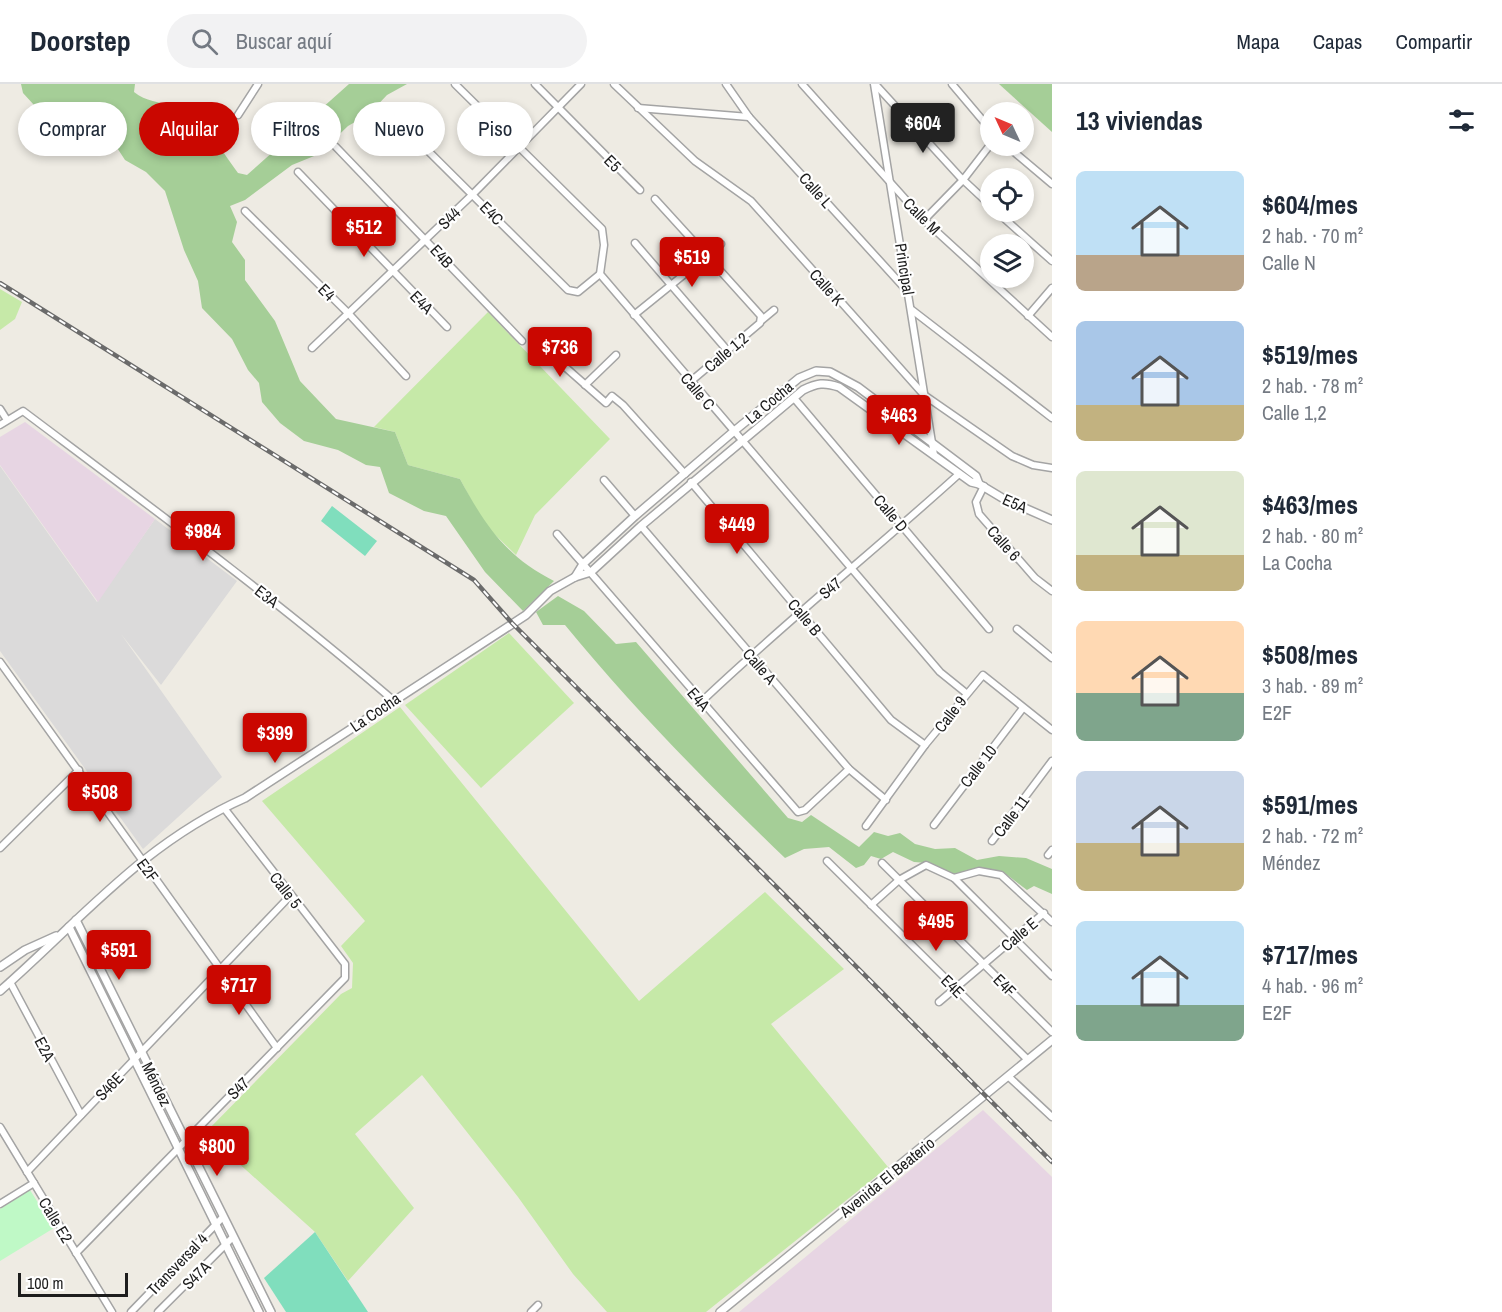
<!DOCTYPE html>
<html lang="es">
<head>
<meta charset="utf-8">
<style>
	:root { --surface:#fff; --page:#f2f2f3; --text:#1f2937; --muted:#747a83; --line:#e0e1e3; --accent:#ca0700 }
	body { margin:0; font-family:"Archivo Narrow",sans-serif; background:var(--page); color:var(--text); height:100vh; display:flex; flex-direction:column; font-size:22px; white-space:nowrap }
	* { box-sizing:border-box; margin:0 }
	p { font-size:20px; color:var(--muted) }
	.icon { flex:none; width:33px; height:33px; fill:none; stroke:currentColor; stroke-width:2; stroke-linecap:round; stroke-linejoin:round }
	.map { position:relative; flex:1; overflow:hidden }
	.details { display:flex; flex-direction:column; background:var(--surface); width:450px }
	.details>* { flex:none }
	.top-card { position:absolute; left:18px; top:18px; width:570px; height:54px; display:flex; gap:12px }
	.needle { width:39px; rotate:314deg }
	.fabs { position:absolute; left:980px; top:18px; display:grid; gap:12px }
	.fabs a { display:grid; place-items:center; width:54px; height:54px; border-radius:50%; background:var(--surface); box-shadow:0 3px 9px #0003; font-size:30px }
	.scale { position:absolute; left:18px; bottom:15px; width:110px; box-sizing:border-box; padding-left:6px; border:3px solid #1d1d1d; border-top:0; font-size:16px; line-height:21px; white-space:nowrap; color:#1d1d1d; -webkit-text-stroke:4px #fff; paint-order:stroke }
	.price { position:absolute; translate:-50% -51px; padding:0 14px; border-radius:6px; background:var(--accent); color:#fff; font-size:20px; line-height:39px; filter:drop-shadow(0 2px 3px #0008) }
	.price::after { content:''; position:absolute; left:50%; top:36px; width:18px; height:14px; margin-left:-9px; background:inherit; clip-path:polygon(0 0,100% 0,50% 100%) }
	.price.current { background:#222; color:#fff }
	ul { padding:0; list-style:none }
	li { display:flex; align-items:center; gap:18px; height:150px; padding:0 24px }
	li span { display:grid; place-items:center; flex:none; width:168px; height:120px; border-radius:9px; color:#555 }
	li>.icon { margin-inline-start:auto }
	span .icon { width:72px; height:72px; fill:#fffc; stroke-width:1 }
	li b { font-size:26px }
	h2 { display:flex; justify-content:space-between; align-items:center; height:72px; padding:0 24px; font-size:26px }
	.pill { padding:0 21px; border-radius:27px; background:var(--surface); box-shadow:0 3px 9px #0003; font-size:21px; line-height:54px }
	.pill.current { background:var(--accent); color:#fff }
	header { display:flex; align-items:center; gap:36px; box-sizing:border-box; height:84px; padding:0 30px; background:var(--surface); border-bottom:2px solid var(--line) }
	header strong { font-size:28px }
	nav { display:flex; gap:33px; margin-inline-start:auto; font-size:21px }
	.search { width:420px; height:54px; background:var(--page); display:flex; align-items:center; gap:15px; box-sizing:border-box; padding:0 21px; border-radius:33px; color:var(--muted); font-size:22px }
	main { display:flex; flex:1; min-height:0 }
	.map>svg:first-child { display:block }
	.residential { fill:#dbdada }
	.industrial { fill:#e7d5e3 }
	.grass { fill:#c6e9a8 }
	.forest { fill:#a5ce97 }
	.park { fill:#bff9c6 }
	.pitch { fill:#80debd }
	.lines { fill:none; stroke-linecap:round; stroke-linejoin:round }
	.minor-casing { stroke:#a4a4a4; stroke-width:9 }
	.tertiary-casing { stroke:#a4a4a4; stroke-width:10 }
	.minor { stroke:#fff; stroke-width:6 }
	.tertiary { stroke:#fff; stroke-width:7 }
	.rail-casing { stroke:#6b6b6b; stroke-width:4.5 }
	.rail { stroke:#fff; stroke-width:2; stroke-dasharray:7; stroke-linecap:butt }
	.labels { text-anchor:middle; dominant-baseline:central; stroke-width:4.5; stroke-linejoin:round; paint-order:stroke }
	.street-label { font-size:16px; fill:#1d1d1d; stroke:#fff }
</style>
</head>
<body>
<header>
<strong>Doorstep</strong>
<div class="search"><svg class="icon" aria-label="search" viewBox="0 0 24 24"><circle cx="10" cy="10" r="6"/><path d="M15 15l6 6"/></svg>Buscar aquí</div>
<nav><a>Mapa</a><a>Capas</a><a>Compartir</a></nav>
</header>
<main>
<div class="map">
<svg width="1052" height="1228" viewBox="0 0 1052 1228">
	<rect width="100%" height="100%" fill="#eeebe3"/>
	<path class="residential" d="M0,382L97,518L155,435L237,497L161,601L121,550L222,693L143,765L0,567Z"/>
	<g class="industrial">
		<path d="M25,338L155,435L98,518L0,381V353Z"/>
		<path d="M983,1026L1052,1093V1228H739Z"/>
	</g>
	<g class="grass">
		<path d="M0,205L22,218L15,235L0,246Z"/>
		<path d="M488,228L610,355L535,431L516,471L484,440L460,395L408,381L395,348L374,343Z"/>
		<path d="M509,549L574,619L481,704L405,621Z"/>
		<path d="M400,623L639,917L765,808L844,885L771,940L888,1083L706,1228H607L573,1190L518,1113L422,991L355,1050L414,1124L348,1197L315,1148L205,1049L341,910L352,904L353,879L341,862L365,837L262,717Z"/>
	</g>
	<g class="forest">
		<path d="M21,0H135L134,8C146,18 159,17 173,23C203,35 220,64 238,89L247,91L349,0H407L387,11L369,30L348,42L319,70L292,81L245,116L230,122L237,138L232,158L245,176V196L275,237L300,297L336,335L395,348L408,381L460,395C485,441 506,473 554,497L523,527L485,488L446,432L424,427L389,409L380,383L366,381L338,366L304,357L280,339L262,318L259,299L248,286L232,255L202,224L198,197L184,166L165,107L146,88L125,76L110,53L96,47L79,27L62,21H34L23,9Z"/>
		<path d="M999,0H1052V48Z"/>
		<path d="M558,512L584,527L616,560L636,558L788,734L802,738L811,731L859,763L874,748L888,752L900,749L915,760L935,765L955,764L977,776L999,772L1026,774L1052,785V810L1034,802L1027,806L1002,787L980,784L952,791L927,779L914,778L893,768L881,775L871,772L864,781L856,784L829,763L804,765L785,774C708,700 633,624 565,541H543L536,528Z"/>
	</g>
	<path class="park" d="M30,1106L54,1144L0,1177V1125Z"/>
	<g class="pitch">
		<path d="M332,422L377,457L365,472L321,437Z"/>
		<path d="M315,1148L368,1228H286L264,1194Z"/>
	</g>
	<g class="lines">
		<g class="minor-casing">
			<g id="minor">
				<path d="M455,0L602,145L604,161L600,190L940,588L966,609"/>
				<path d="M535,0L640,106"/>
				<path d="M614,0L695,77L751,117L924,311L1012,372L1033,381L1052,384"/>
				<path d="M726,0L749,33L909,209"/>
				<path d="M802,0L924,136L1052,253"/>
				<path d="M874,0L934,371"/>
				<path d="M875,0L960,93L990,121"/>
				<path d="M952,0L990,45"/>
				<path d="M638,24L749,33"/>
				<path d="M387,26L568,206L578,208L600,190"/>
				<path d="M238,31L258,0"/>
				<path d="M1007,62L1052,100"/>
				<path d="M336,63L522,257"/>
				<path d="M298,88L447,243"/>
				<path d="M655,115L707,172L721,160"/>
				<path d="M245,127L349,230L406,292"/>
				<path d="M997,128L1052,177"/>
				<path d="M924,136L963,96L990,61"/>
				<path d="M635,159L727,266"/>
				<path d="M912,226L1052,334"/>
				<path d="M634,231L707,172L761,232L760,239L690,298"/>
				<path d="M1028,232L1052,204"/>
				<path d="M762,236L774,226"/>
				<path d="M580,248L556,275L606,319L612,312L623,321L685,390"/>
				<path d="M312,264L473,110L581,0"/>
				<path d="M585,301L616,271"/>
				<path d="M794,314L989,545"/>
				<path d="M0,325L7,336"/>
				<path d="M0,341L23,327C148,421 274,514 393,616"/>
				<path d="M604,396L635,432"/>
				<path d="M691,398L891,636L925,661"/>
				<path d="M984,402L976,418L979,430L1035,494L1052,507"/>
				<path d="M641,442L849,685L886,716"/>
				<path d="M557,450L798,728L805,726L849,685"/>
				<path d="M1017,545L1052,574"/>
				<path d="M0,578L277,964"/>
				<path d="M701,618C784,539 874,467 959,390"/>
				<path d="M934,741L1023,624"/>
				<path d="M866,742L925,661L983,591L1052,646"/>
				<path d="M992,757L1052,677"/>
				<path d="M0,764L79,686"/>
				<path d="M1048,771L1052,766"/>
				<path d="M827,777L1028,976"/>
				<path d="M882,779L1052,948"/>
				<path d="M954,794L1052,892"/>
				<path d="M871,821L899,796L926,781L954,794L979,787L1001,791L1052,838"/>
				<path d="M10,898L81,1031"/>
				<path d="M939,918L1044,829"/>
				<path d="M1009,993L1052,1033"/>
				<path d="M0,1043L112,1228"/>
				<path d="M27,1088L290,812"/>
				<path d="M0,1120L34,1099"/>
				<path d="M76,1169L345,894V880L224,724"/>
				<path d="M131,1228L223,1133"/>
				<path d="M158,1228L233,1153"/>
				<path d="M531,1228L538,1221"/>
			</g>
		</g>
		<g class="tertiary-casing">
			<g id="tertiary">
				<path d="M575,493L583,480L635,432L733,348L799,294L816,287L830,288L858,303L976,392L979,400"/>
				<path d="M76,836L271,1228"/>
				<path d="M69,843L259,1228"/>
				<path d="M0,883L25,866L56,852"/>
				<path d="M0,907C82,835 143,759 245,714L526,531L550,507L575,493L591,488L641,442L803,306C817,299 824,298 839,303L971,398L979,400L1004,415L1052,436"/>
				<path d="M720,1228L1052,956"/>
			</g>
		</g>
		<use href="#minor" class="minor"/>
		<use href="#tertiary" class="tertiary"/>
		<g class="rail-casing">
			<path id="rail" d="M0,199L474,496L512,539L1052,1078"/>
		</g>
		<use href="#rail" class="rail"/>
	</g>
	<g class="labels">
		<g class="street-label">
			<text transform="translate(613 79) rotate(45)">E5</text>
			<text transform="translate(816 106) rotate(48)">Calle L</text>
			<text transform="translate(492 129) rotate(45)">E4C</text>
			<text transform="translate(922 132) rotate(45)">Calle M</text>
			<text transform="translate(449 134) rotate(-44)">S44</text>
			<text transform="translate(442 172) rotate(47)">E4B</text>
			<text transform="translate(905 185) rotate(81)">Principal</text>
			<text transform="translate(827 203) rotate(48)">Calle K</text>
			<text transform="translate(327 208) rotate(45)">E4</text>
			<text transform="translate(422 218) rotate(46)">E4A</text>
			<text transform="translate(726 268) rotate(-40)">Calle 1,2</text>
			<text transform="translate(698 307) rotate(50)">Calle C</text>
			<text transform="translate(769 318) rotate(-40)">La Cocha</text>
			<text transform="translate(1015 419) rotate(24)">E5A</text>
			<text transform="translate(891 429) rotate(50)">Calle D</text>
			<text transform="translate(1004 459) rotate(48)">Calle 6</text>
			<text transform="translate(830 504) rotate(-40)">S47</text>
			<text transform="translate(267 512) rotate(38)">E3A</text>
			<text transform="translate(805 533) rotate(50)">Calle B</text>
			<text transform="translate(760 582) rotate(49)">Calle A</text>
			<text transform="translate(699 615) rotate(49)">E4A</text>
			<text transform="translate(375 628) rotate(-34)">La Cocha</text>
			<text transform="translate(950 630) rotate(-52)">Calle 9</text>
			<text transform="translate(978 682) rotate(-52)">Calle 10</text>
			<text transform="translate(1011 732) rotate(-53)">Calle 11</text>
			<text transform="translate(148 786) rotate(54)">E2F</text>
			<text transform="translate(286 806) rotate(52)">Calle 5</text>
			<text transform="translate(1019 850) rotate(-40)">Calle E</text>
			<text transform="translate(1005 901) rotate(45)">E4F</text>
			<text transform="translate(953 902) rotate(45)">E4E</text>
			<text transform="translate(45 965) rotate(62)">E2A</text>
			<text transform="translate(157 1000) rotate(64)">Méndez</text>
			<text transform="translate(109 1002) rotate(-46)">S46E</text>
			<text transform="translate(238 1004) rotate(-45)">S47</text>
			<text transform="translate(887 1093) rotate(-39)">Avenida El Beaterio</text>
			<text transform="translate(56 1136) rotate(59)">Calle E2</text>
			<text transform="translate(177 1180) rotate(-46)">Transversal 4</text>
			<text transform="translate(196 1191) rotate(-45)">S47A</text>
		</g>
	</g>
</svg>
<div class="fabs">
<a><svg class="needle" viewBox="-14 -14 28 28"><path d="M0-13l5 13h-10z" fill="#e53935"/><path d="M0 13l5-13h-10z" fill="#747a83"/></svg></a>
<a><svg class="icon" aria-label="locate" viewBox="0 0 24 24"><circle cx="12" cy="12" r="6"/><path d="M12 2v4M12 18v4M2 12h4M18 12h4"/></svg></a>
<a><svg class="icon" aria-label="layers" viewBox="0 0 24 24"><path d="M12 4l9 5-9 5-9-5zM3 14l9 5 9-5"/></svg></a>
</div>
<div class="scale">100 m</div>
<b class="price current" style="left:923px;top:70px">$604</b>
<b class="price" style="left:364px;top:174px">$512</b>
<b class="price" style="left:692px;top:204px">$519</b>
<b class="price" style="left:560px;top:294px">$736</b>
<b class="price" style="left:899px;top:362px">$463</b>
<b class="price" style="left:737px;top:471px">$449</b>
<b class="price" style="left:203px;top:478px">$984</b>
<b class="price" style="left:275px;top:680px">$399</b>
<b class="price" style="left:100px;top:739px">$508</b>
<b class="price" style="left:936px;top:868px">$495</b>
<b class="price" style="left:119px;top:897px">$591</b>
<b class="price" style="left:239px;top:932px">$717</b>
<b class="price" style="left:217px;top:1093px">$800</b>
<div class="top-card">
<a class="pill">Comprar</a>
<a class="pill current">Alquilar</a>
<a class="pill">Filtros</a>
<a class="pill">Nuevo</a>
<a class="pill">Piso</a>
</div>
</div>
<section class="details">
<h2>13 viviendas<svg class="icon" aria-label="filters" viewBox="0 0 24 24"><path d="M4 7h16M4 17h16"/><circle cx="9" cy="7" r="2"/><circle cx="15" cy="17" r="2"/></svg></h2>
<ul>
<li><span style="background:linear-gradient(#bfe0f5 70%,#b9a48a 0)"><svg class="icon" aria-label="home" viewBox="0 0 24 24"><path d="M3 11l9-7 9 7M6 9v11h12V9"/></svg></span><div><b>$604/mes</b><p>2 hab. · 70 m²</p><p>Calle N</p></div></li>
<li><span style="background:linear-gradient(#a9c7e8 70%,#c2b280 0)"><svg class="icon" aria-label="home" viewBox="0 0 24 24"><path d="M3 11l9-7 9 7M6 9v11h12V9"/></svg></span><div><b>$519/mes</b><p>2 hab. · 78 m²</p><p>Calle 1,2</p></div></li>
<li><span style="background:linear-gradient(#dfe7d0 70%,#c2b280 0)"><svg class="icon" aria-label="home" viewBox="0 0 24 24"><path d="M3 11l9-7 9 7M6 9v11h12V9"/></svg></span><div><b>$463/mes</b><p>2 hab. · 80 m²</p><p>La Cocha</p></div></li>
<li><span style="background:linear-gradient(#ffd9b3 60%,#7fa58c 0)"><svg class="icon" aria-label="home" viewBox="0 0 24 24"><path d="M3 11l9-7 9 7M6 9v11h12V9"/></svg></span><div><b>$508/mes</b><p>3 hab. · 89 m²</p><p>E2F</p></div></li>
<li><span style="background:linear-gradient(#c9d6e8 60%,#c2b280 0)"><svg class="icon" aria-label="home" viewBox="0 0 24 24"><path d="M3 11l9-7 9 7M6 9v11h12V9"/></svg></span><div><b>$591/mes</b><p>2 hab. · 72 m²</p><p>Méndez</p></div></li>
<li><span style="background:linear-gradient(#bfe0f5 70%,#7fa58c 0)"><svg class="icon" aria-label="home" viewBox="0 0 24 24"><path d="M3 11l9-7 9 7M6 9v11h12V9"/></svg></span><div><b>$717/mes</b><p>4 hab. · 96 m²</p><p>E2F</p></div></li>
</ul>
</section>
</main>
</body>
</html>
